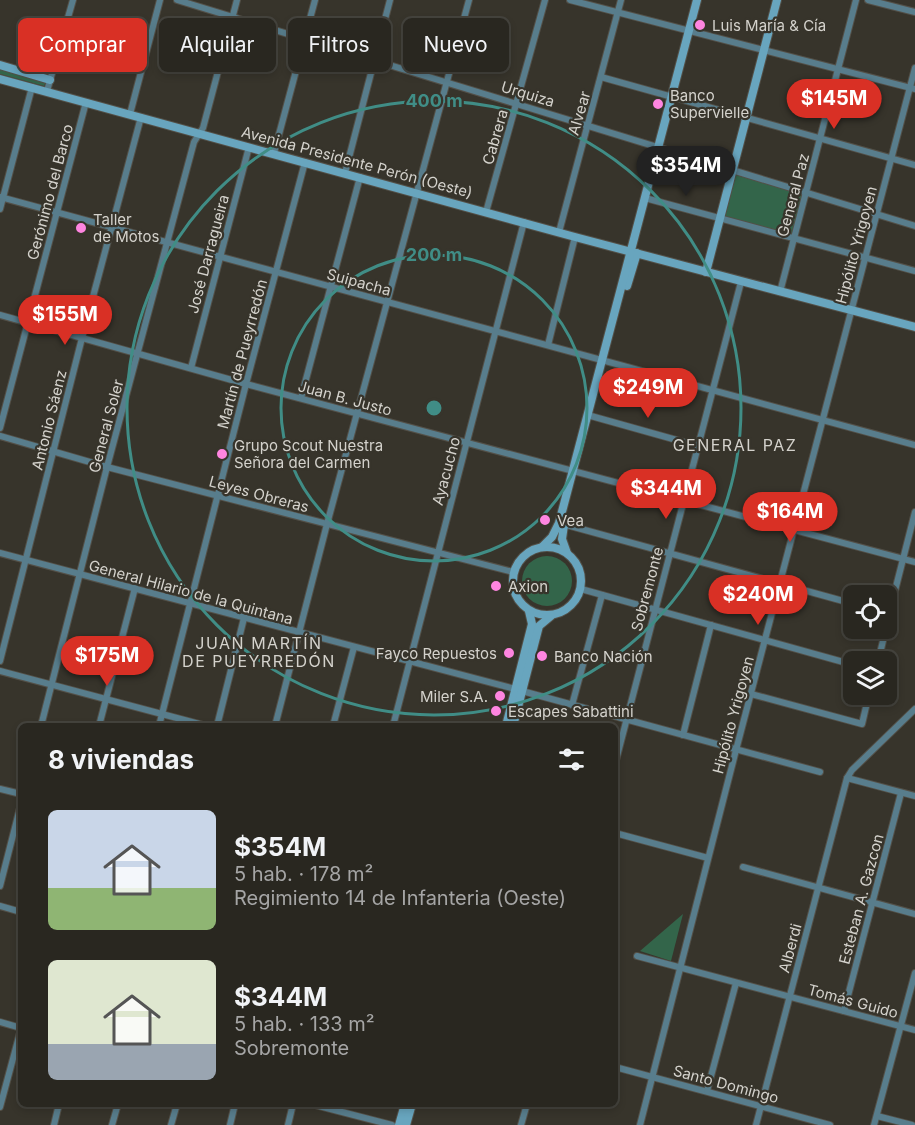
<!DOCTYPE html>
<html lang="es">
<head>
<meta charset="utf-8">
<style>
	:root { --surface:#292720; --page:#312f29; --text:#f1f3f6; --muted:#a5a5a5; --line:#45443e; --accent:#d93025 }
	body { margin:0; font-family:Inter,sans-serif; background:var(--page); color:var(--text); height:100vh; display:flex; flex-direction:column; font-size:22px; white-space:nowrap }
	* { box-sizing:border-box; margin:0 }
	p { font-size:20px; color:var(--muted) }
	.icon { flex:none; width:33px; height:33px; fill:none; stroke:currentColor; stroke-width:2; stroke-linecap:round; stroke-linejoin:round }
	.map { position:relative; flex:1; overflow:hidden }
	.side { position:absolute; left:18px; top:723px; width:600px; height:384px; display:flex; flex-direction:column; background:var(--surface); border-radius:9px; box-shadow:0 3px 9px #0003,0 0 0 2px var(--line) }
	.side>* { flex:none }
	.top-card { position:absolute; left:18px; top:18px; width:600px; height:54px; display:flex; gap:12px }
	.fabs { position:absolute; left:843px; top:585px; display:grid; gap:12px }
	.fabs a { display:grid; place-items:center; width:54px; height:54px; border-radius:9px; background:var(--surface); box-shadow:0 3px 9px #0003,0 0 0 2px var(--line); font-size:30px }
	.price { position:absolute; translate:-50% -51px; padding:0 14px; border-radius:21px; background:var(--accent); color:#fff; font-size:20px; line-height:39px; filter:drop-shadow(0 2px 3px #0008) }
	.price::after { content:''; position:absolute; left:50%; top:36px; width:18px; height:14px; margin-left:-9px; background:inherit; clip-path:polygon(0 0,100% 0,50% 100%) }
	.price.on { background:#222; color:#fff }
	ul { padding:0; list-style:none }
	li { display:flex; align-items:center; gap:18px; height:150px; padding:0 30px }
	li span { display:grid; place-items:center; flex:none; width:168px; height:120px; border-radius:9px; color:#555 }
	li>.icon { margin-inline-start:auto }
	span .icon { width:72px; height:72px; fill:#fffc; stroke-width:1 }
	li b { font-size:26px }
	h2 { display:flex; justify-content:space-between; align-items:center; height:72px; padding:0 30px; font-size:26px }
	.pill { padding:0 21px; border-radius:9px; background:var(--surface); box-shadow:0 3px 9px #0003,0 0 0 2px var(--line); font-size:21px; line-height:54px }
	.pill.on { background:var(--accent); color:#fff }
	.map>svg:first-child { display:block }
	.green { fill:#33654a }
	.lines { fill:none; stroke-linecap:round; stroke-linejoin:round }
	.street-casing { stroke:#535048; stroke-width:8 }
	.secondary-casing { stroke:#535048; stroke-width:10 }
	.street { stroke:#587d8c; stroke-width:6 }
	.secondary { stroke:#68a5be; stroke-width:8 }
	.ring { fill:none; stroke:#408d86; stroke-width:3 }
	.poi-dot { fill:#fe85e0; stroke:#37342b; stroke-width:2 }
	.labels { text-anchor:middle; dominant-baseline:central; stroke-width:4.5; stroke-linejoin:round; paint-order:stroke }
	.poi-label { font-size:15px; fill:#d4d2cc; stroke:#37342b; text-anchor:start }
	.street-label { font-size:15px; fill:#d4d2cc; stroke:#37342b }
	.neighbourhood-label { font-size:16px; letter-spacing:1.5px; fill:#d4d2cc; stroke:#37342b }
	.centre { fill:#408d86; stroke:#37342b; stroke-width:3 }
	.ring-label { font-size:18px; text-anchor:middle; font-weight:bold; fill:#408d86; stroke:#37342b; stroke-width:4.5; stroke-linejoin:round; paint-order:stroke }
</style>
</head>
<body>
<div class="map">
<svg width="915" height="1125" viewBox="0 0 915 1125">
	<rect width="100%" height="100%" fill="#37342b"/>
	<g class="green">
		<path d="M0,67L46,82L44,86L0,74Z"/>
		<path d="M736,174L803,193L793,235L724,217Z"/>
		<circle cx="547" cy="581" r="25"/>
		<path d="M683,914L671,961L640,951Z"/>
	</g>
	<g class="lines">
		<g class="street-casing">
			<g id="street">
				<path d="M177,0L915,226"/>
				<path d="M570,0L915,89"/>
				<path d="M868,0L915,12"/>
				<path d="M601,77L915,165"/>
				<path d="M47,91L73,0"/>
				<path d="M130,114L160,0"/>
				<path d="M274,153L315,0"/>
				<path d="M345,173L390,0"/>
				<path d="M0,197L915,445"/>
				<path d="M645,198L915,271"/>
				<path d="M0,209L32,87"/>
				<path d="M486,212L545,0"/>
				<path d="M559,232L621,0"/>
				<path d="M780,292L856,0"/>
				<path d="M0,315L246,384L915,562"/>
				<path d="M548,345L575,237"/>
				<path d="M191,368L249,147"/>
				<path d="M301,398L360,177"/>
				<path d="M591,416L698,446"/>
				<path d="M0,428L86,102"/>
				<path d="M0,436L107,467L513,572"/>
				<path d="M563,524L854,604"/>
				<path d="M0,553L515,689"/>
				<path d="M581,589L854,665"/>
				<path d="M886,626L915,512"/>
				<path d="M0,661L82,338L141,117"/>
				<path d="M878,662L886,628"/>
				<path d="M0,671L207,726"/>
				<path d="M522,691L820,772"/>
				<path d="M751,694L862,724L869,694"/>
				<path d="M572,705L602,595"/>
				<path d="M41,726L107,467L194,142L203,128L237,0"/>
				<path d="M99,726L135,588"/>
				<path d="M159,726L246,384L305,162"/>
				<path d="M217,726L244,618"/>
				<path d="M275,726L327,524L469,0"/>
				<path d="M333,726L354,647"/>
				<path d="M393,726L524,222"/>
				<path d="M683,735L711,625"/>
				<path d="M615,764L741,282"/>
				<path d="M847,778L915,796"/>
				<path d="M0,789L21,794"/>
				<path d="M615,833L708,858"/>
				<path d="M743,867L915,914"/>
				<path d="M0,886L21,804"/>
				<path d="M0,906L21,912"/>
				<path d="M615,951H616"/>
				<path d="M637,956L915,1030"/>
				<path d="M844,1011L901,793"/>
				<path d="M0,1022L21,1028"/>
				<path d="M615,1067L830,1125"/>
				<path d="M707,1091L736,983"/>
				<path d="M311,1104L392,1125"/>
				<path d="M0,1107L21,1029"/>
				<path d="M877,1116L912,1125"/>
				<path d="M54,1125L59,1104"/>
				<path d="M112,1125L118,1104"/>
				<path d="M171,1125L177,1104"/>
				<path d="M230,1125L235,1104"/>
				<path d="M288,1125L293,1104"/>
				<path d="M521,1125L527,1104"/>
				<path d="M640,1125L736,750L915,68"/>
				<path d="M756,1125L847,778L852,770L915,709"/>
				<path d="M874,1125L915,973"/>
			</g>
		</g>
		<g class="secondary-casing">
			<g id="secondary">
				<path d="M0,65L50,80"/>
				<path d="M0,79L575,237L915,327"/>
				<path d="M706,272L777,0"/>
				<path d="M627,286L637,253"/>
				<path d="M565,518L562,539L567,553"/>
				<circle cx="547" cy="581" r="34"/>
				<path d="M542,547L552,537L559,523L697,0"/>
				<path d="M506,726L532,624L529,611"/>
				<path d="M513,726L539,626L551,616"/>
				<path d="M399,1125L405,1104"/>
				<path d="M406,1125L412,1104"/>
			</g>
		</g>
		<use href="#street" class="street"/>
		<use href="#secondary" class="secondary"/>
	</g>
	<g class="ring">
		<circle cx="434" cy="408" r="153"/>
		<circle cx="434" cy="408" r="307"/>
	</g>
	<g class="poi-dot">
		<circle cx="700" cy="25" r="6"/>
		<circle cx="658" cy="104" r="6"/>
		<circle cx="81" cy="228" r="6"/>
		<circle cx="222" cy="454" r="6"/>
		<circle cx="545" cy="520" r="6"/>
		<circle cx="496" cy="586" r="6"/>
		<circle cx="509" cy="653" r="6"/>
		<circle cx="542" cy="656" r="6"/>
		<circle cx="500" cy="696" r="6"/>
		<circle cx="496" cy="711" r="6"/>
	</g>
	<g class="labels">
		<g class="poi-label">
			<text x="712" y="25">Luis María &amp; Cía</text>
			<text x="670" y="95">Banco<tspan x="670" dy="17">Supervielle</tspan></text>
			<text x="93" y="219">Taller<tspan x="93" dy="17">de Motos</tspan></text>
			<text x="234" y="445">Grupo Scout Nuestra<tspan x="234" dy="17">Señora del Carmen</tspan></text>
			<text x="557" y="520">Vea</text>
			<text x="508" y="586">Axion</text>
			<text x="497" y="653" text-anchor="end">Fayco Repuestos</text>
			<text x="554" y="656">Banco Nación</text>
			<text x="488" y="696" text-anchor="end">Miler S.A.</text>
			<text x="508" y="711">Escapes Sabattini</text>
		</g>
		<g class="street-label">
			<text transform="translate(528 94) rotate(17)">Urquiza</text>
			<text transform="translate(579 113) rotate(-74)">Alvear</text>
			<text transform="translate(495 137) rotate(-74)">Cabrera</text>
			<text transform="translate(357 162) rotate(15)">Avenida Presidente Perón (Oeste)</text>
			<text transform="translate(50 192) rotate(-75)">Gerónimo del Barco</text>
			<text transform="translate(793 195) rotate(-75)">General Paz</text>
			<text transform="translate(856 245) rotate(-75)">Hipólito Yrigoyen</text>
			<text transform="translate(208 254) rotate(-75)">José Darragueira</text>
			<text transform="translate(359 282) rotate(15)">Suipacha</text>
			<text transform="translate(242 354) rotate(-75)">Martín de Pueyrredón</text>
			<text transform="translate(345 398) rotate(15)">Juan B. Justo</text>
			<text transform="translate(49 420) rotate(-76)">Antonio Sáenz</text>
			<text transform="translate(106 426) rotate(-75)">General Soler</text>
			<text transform="translate(446 471) rotate(-75)">Ayacucho</text>
			<text transform="translate(259 494) rotate(15)">Leyes Obreras</text>
			<text transform="translate(647 589) rotate(-75)">Sobremonte</text>
			<text transform="translate(191 592) rotate(15)">General Hilario de la Quintana</text>
			<text transform="translate(733 715) rotate(-75)">Hipólito Yrigoyen</text>
			<text transform="translate(861 899) rotate(-75)">Esteban A. Gazcon</text>
			<text transform="translate(790 948) rotate(-75)">Alberdi</text>
			<text transform="translate(853 1001) rotate(15)">Tomás Guido</text>
			<text transform="translate(726 1084) rotate(15)">Santo Domingo</text>
		</g>
		<g class="neighbourhood-label">
			<text x="735" y="445">GENERAL PAZ</text>
			<text x="259" y="643">JUAN MARTÍN<tspan x="259" dy="18">DE PUEYRREDÓN</tspan></text>
		</g>
	</g>
	<circle cx="434" cy="408" r="9" class="centre"/>
	<g class="ring-label">
		<text x="434" y="107">400 m</text>
		<text x="434" y="261">200 m</text>
	</g>
</svg>
<div class="fabs">
<a><svg class="icon" aria-label="locate" viewBox="0 0 24 24"><circle cx="12" cy="12" r="6"/><path d="M12 2v4M12 18v4M2 12h4M18 12h4"/></svg></a>
<a><svg class="icon" aria-label="layers" viewBox="0 0 24 24"><path d="M12 4l9 5-9 5-9-5zM3 14l9 5 9-5"/></svg></a>
</div>
<b class="price" style="left:834px;top:130px">$145M</b>
<b class="price on" style="left:686px;top:197px">$354M</b>
<b class="price" style="left:65px;top:346px">$155M</b>
<b class="price" style="left:648px;top:419px">$249M</b>
<b class="price" style="left:666px;top:520px">$344M</b>
<b class="price" style="left:790px;top:543px">$164M</b>
<b class="price" style="left:758px;top:626px">$240M</b>
<b class="price" style="left:107px;top:687px">$175M</b>
<div class="top-card">
<a class="pill on">Comprar</a>
<a class="pill">Alquilar</a>
<a class="pill">Filtros</a>
<a class="pill">Nuevo</a>
</div>
<section class="side">
<h2>8 viviendas<svg class="icon" aria-label="filters" viewBox="0 0 24 24"><path d="M4 7h16M4 17h16"/><circle cx="9" cy="7" r="2"/><circle cx="15" cy="17" r="2"/></svg></h2>
<ul>
<li><span style="background:linear-gradient(#c9d6e8 65%,#8fb573 0)"><svg class="icon" aria-label="home" viewBox="0 0 24 24"><path d="M3 11l9-7 9 7M6 9v11h12V9"/></svg></span><div><b>$354M</b><p>5 hab. · 178 m²</p><p>Regimiento 14 de Infanteria (Oeste)</p></div></li>
<li><span style="background:linear-gradient(#dfe7d0 70%,#9aa5b1 0)"><svg class="icon" aria-label="home" viewBox="0 0 24 24"><path d="M3 11l9-7 9 7M6 9v11h12V9"/></svg></span><div><b>$344M</b><p>5 hab. · 133 m²</p><p>Sobremonte</p></div></li>
</ul>
</section>
</div>
</body>
</html>
